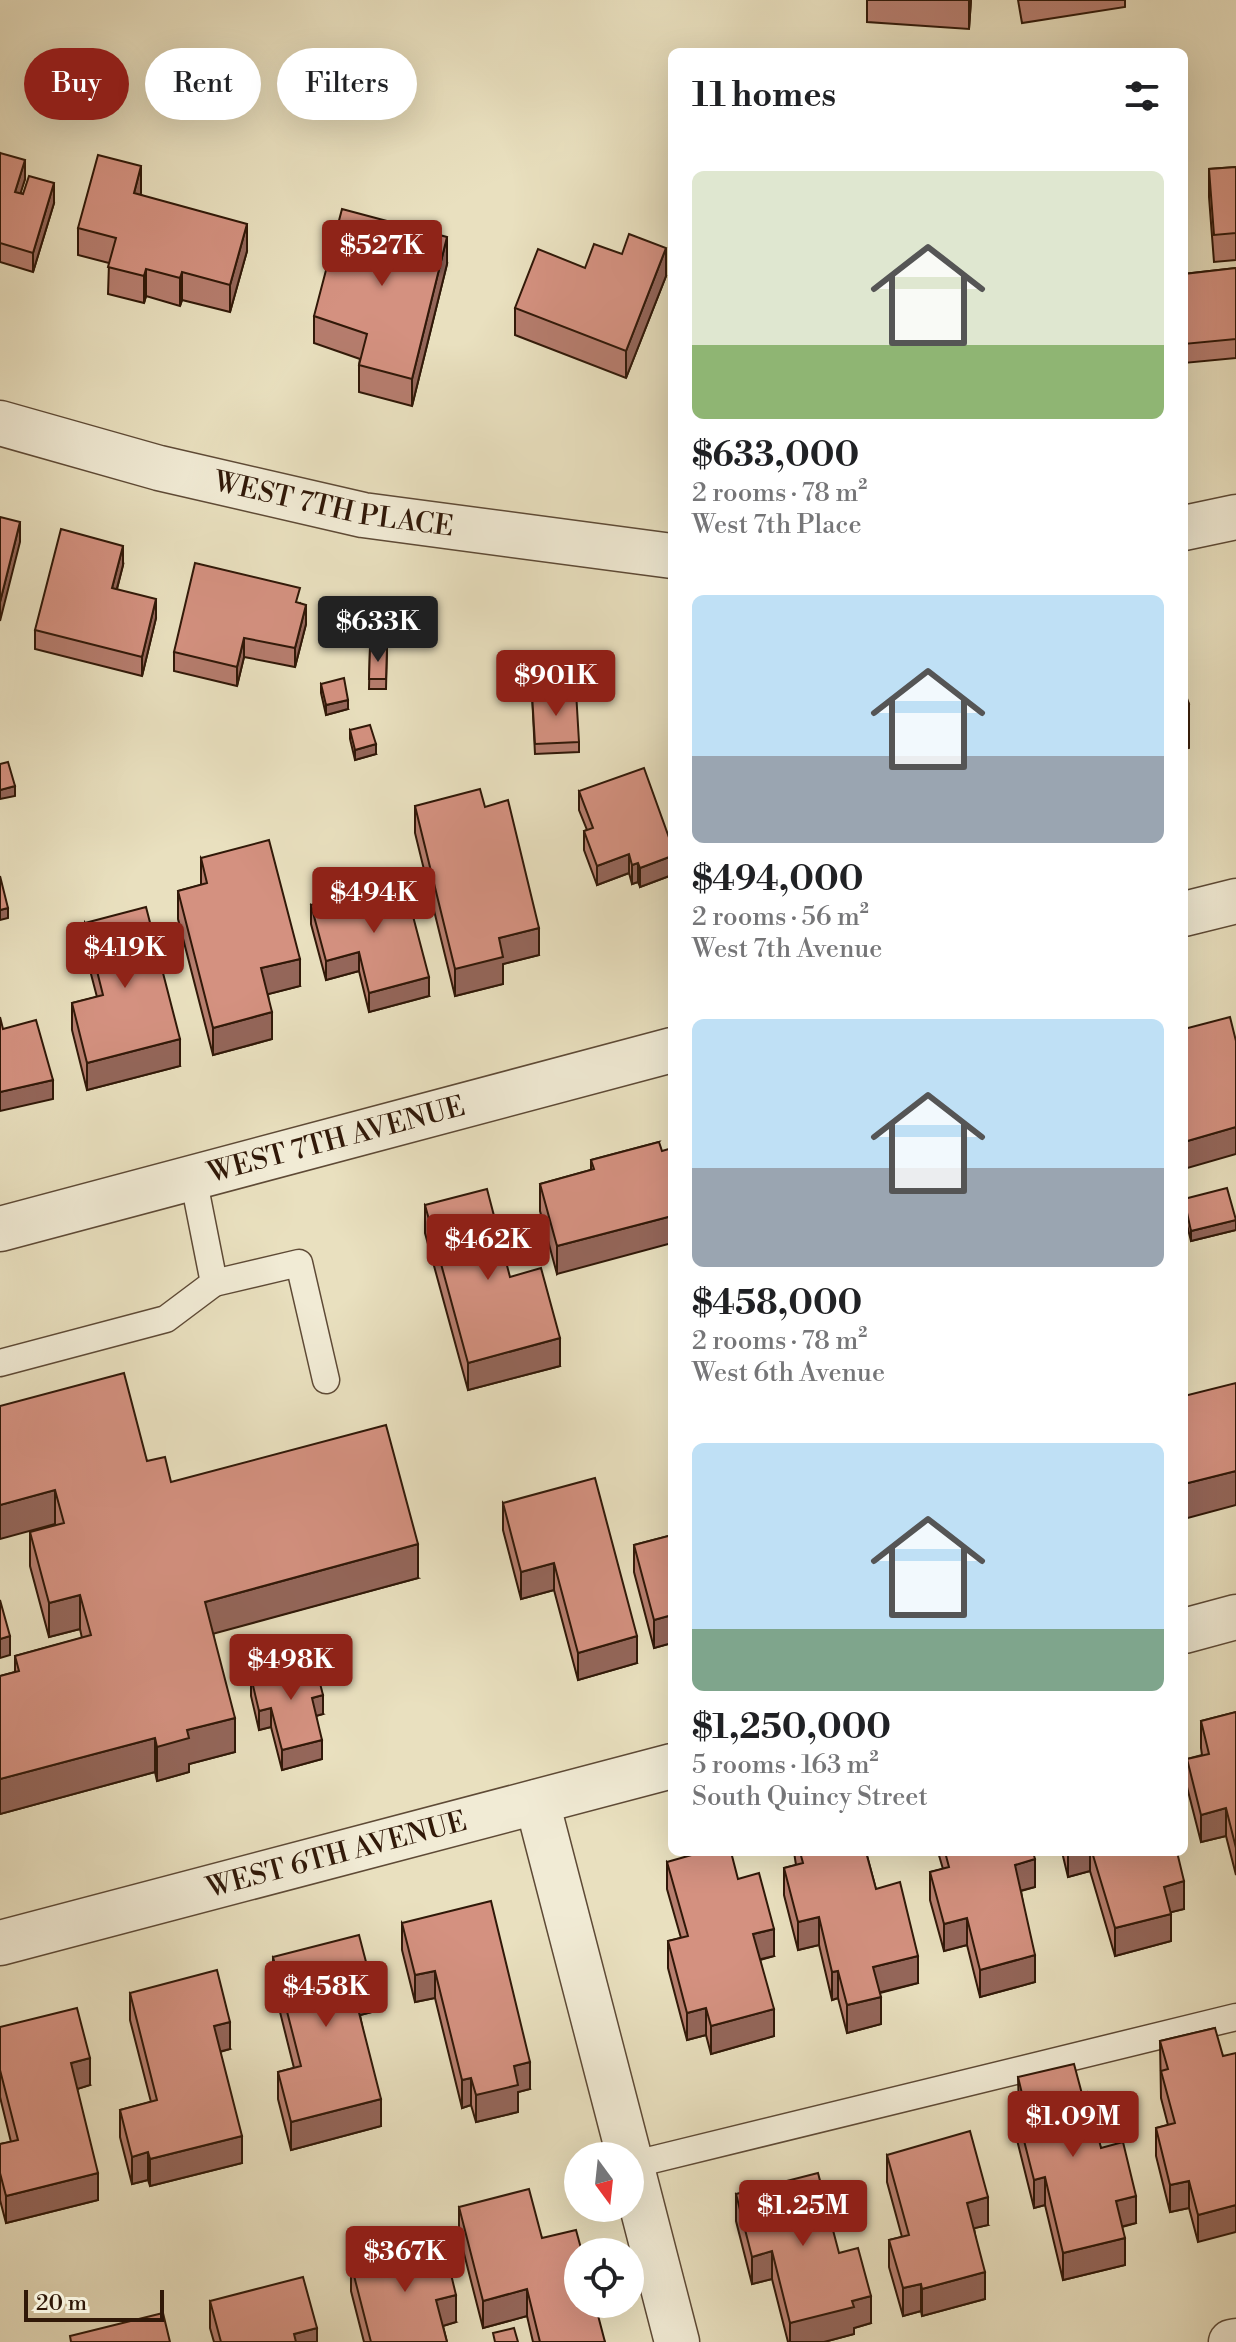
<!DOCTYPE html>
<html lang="en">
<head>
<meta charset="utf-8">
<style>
	:root { --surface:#fff; --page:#f6f6f6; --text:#202124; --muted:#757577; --accent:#8f2418 }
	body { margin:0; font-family:"Libre Bodoni",serif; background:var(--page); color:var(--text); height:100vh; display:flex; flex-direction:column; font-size:30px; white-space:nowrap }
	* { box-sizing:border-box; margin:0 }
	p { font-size:26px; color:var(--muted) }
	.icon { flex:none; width:44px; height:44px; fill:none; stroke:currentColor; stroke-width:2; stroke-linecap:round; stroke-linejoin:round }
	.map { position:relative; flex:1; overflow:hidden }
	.sheet { position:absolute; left:668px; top:48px; width:520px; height:1808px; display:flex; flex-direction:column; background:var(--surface); border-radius:12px; box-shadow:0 8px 32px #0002 }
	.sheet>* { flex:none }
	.banner { position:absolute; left:24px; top:48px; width:524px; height:72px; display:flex; gap:16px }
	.needle { width:52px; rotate:165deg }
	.fabs { position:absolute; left:564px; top:2142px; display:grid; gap:16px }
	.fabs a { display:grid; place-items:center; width:80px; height:80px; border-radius:50%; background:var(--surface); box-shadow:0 8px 32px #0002; font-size:40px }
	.scale { position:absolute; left:24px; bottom:20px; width:140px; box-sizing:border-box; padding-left:8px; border:4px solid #301808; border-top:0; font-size:22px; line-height:28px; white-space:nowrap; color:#301808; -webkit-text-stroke:6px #f1ebd5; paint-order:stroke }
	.price { position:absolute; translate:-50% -68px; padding:0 18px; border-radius:8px; background:var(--accent); color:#fff; font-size:26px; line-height:52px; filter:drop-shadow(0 2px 4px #0008) }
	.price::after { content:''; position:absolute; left:50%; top:48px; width:24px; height:18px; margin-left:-12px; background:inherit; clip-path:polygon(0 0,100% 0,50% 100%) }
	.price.on { background:#222; color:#fff }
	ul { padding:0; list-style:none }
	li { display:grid; align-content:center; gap:16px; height:424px; padding:0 24px }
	li span { display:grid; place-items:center; height:248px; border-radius:12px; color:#555 }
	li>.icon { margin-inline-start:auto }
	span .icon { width:144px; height:144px; fill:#fffc; stroke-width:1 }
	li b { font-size:34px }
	h2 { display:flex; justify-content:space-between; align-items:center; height:96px; padding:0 24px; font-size:34px }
	.pill { padding:0 28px; border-radius:36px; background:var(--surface); box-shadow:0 8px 32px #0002; font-size:28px; line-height:72px }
	.pill.on { background:var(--accent); color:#fff }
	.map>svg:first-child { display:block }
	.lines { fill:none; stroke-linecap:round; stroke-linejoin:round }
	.service-casing { stroke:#5e4a36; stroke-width:29 }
	.minor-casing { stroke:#5e4a36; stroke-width:47 }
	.tertiary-casing { stroke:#5e4a36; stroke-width:47 }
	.service { stroke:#f1ebd5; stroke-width:26 }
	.minor { stroke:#f1ebd5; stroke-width:44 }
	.tertiary { stroke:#f1ebd5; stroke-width:44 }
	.wall { fill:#b67d6e; stroke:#301808; stroke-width:2 }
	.shaded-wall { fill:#94665a; stroke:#301808; stroke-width:2 }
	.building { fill:#d49180; stroke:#301808; stroke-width:2 }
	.labels { text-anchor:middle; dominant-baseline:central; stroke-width:7; stroke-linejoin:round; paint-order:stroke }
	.street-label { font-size:28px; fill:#301808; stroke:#f1ebd5 }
</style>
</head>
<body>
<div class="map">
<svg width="1236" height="2342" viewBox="0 0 1236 2342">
	<rect width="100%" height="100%" fill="#e9e0bf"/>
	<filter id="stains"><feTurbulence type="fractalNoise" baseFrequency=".0025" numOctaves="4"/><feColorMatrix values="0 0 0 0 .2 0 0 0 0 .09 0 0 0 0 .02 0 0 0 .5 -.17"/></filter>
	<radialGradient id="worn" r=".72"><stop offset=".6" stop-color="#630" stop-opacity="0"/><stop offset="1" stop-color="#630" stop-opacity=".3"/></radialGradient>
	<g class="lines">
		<g class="service-casing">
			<g id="service">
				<path d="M214,1283L299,1263L326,1380"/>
				<path d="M0,1363L166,1319L214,1283L193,1177"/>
				<path d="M631,2165L1236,2017"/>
			</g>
		</g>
		<g class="minor-casing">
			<g id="minor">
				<path id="s1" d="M0,423L159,468L363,515L672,556"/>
				<path d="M1184,528L1236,517"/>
				<path d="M1184,1631L1236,1617"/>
				<path d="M537,1802L629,2156"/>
				<path id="s2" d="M0,1943L672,1766"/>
				<path d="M630,2160L677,2342"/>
				<path d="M1231,2342L1236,2341"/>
			</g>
		</g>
		<g class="tertiary-casing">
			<g id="tertiary">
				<path d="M1184,914L1236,901"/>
				<path id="s3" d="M0,1229L672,1050"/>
			</g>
		</g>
		<use href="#service" class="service"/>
		<use href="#minor" class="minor"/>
		<use href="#tertiary" class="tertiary"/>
	</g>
	<g class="wall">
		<path d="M867,0H971L969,29L867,22Z"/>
		<path d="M1018,0H1125V7L1022,23Z"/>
		<path d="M0,153L25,179L20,193L54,203L33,272L0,262Z"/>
		<path d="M1236,167V260L1214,262L1209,197V169Z"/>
		<path d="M141,195L247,251L230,312L182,300L180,306L146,296L144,303L108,294L109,263L78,255V228Z"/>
		<path d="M447,264L412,406L359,392V365L360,359L314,343V316Z"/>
		<path d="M585,268L666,276L626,378L515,335V308Z"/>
		<path d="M1236,268V358L1184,363V274Z"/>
		<path d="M123,565L117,589L156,618L142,676L35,649V630Z"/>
		<path d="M300,603L306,624L295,667L244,657L237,686L174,671V652Z"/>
		<path d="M370,648H387L386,689H369Z"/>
		<path d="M321,684L348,709L326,715L321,693Z"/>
		<path d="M532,694L579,742V752L535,754Z"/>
		<path d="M350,730L376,754L355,760L350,739Z"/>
		<path d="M579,791L672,846V875L640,887L638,882L632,884L629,873L597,885L584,850V831L587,830L579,810Z"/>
		<path d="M415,806L485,807L539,955L503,964V984L455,996L415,833Z"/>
		<path d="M201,858L300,986L268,994L272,1039L213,1055L178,919V891L201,885Z"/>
		<path d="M311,905L429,996L369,1012L359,971L326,980L311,924Z"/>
		<path d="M85,923L180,1066L87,1090L72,1030V1003L97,997L85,951Z"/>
		<path d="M659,1142L557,1274L540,1211V1184L591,1170V1160Z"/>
		<path d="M1184,1199L1236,1230L1191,1241L1184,1213Z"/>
		<path d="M425,1205L510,1277L560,1366L468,1390L425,1233Z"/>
		<path d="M0,1406L147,1461L171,1482L418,1578L213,1633L235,1752L189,1764V1772L157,1781L155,1772L0,1814V1676L15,1672V1656L82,1638L80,1629L49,1637L30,1566V1532L55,1525Z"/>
		<path d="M503,1503L637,1663L578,1680L554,1590L521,1599L503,1530Z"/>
		<path d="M672,1535V1643L654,1648L634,1572V1545Z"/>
		<path d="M251,1677L323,1714L316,1716L322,1759L282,1770L271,1727L259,1730L251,1696Z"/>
		<path d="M1236,1712V1875L1226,1836L1201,1842L1187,1787V1759L1202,1755L1201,1748V1721Z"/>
		<path d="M794,1852H866L876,1889L918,1983L880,1993L881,2024L847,2033L838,1998L832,2000L819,1945L798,1950L784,1895V1868L796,1865Z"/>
		<path d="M938,1852H1033L1035,1887L1021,1891L1035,1982L980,1997L967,1945L944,1951L930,1900V1872L943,1869Z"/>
		<path d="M1062,1852H1177L1184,1909L1171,1912V1941L1115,1956L1090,1871L1068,1877Z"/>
		<path d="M667,1862L774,1956L760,1960L774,2036L711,2054L706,2035L687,2040L668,1968V1941L681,1938L667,1889Z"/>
		<path d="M402,1923L530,2089L518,2092V2112L476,2122L471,2105L462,2108L435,1998L415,2002L402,1950Z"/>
		<path d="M273,1957L372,2012L360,2015L381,2126L291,2150L278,2099V2072L294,2068L273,1984Z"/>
		<path d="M130,1993L230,2049L220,2052L242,2163L150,2186L148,2180L132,2184L120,2137V2110L151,2102L130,2020Z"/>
		<path d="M0,2027L90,2085L77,2089L98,2200L6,2223L0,2200V2144L11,2142L0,2097Z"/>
		<path d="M1215,2028L1198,2242L1189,2208L1170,2212L1156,2156V2128L1168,2125L1161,2098L1160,2041Z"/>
		<path d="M1018,2077L1082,2094L1101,2148L1136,2223L1122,2227L1125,2265L1063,2280L1045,2205L1034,2208L1016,2136V2109L1019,2108Z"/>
		<path d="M887,2155L988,2225L974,2228L985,2299L922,2316L921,2311L903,2316L889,2267V2240L902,2237L887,2182Z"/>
		<path d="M736,2194L839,2253L871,2323L854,2328V2334L824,2342H788L772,2279L752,2284L736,2221Z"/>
		<path d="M459,2207L542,2238L605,2342H533L527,2316L483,2328L459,2234Z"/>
		<path d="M351,2264L456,2322L443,2326L447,2342H364L351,2291Z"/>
		<path d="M210,2301L317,2342H214L210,2328Z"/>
	</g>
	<g class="shaded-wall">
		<path d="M969,0H971L969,29Z"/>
		<path d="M25,160V179L15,211V192Z"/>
		<path d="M141,166V193L134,220V193Z"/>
		<path d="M54,183V203L33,272V253Z"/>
		<path d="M247,224V251L230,312V285Z"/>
		<path d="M447,237V264L412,406V379Z"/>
		<path d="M666,248V276L626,378V351Z"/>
		<path d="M146,269V296L144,303V276Z"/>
		<path d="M182,272V300L180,306V278Z"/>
		<path d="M20,522V542L0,621V602Z"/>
		<path d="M123,546V565L112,607V588Z"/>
		<path d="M156,599V618L142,676V657Z"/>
		<path d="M306,605V624L295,667V648Z"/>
		<path d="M244,638V657L237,686V667Z"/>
		<path d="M348,700V709L326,715V705Z"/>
		<path d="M1189,704V748L1184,749V706Z"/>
		<path d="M376,744V754L355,760V750Z"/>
		<path d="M15,786V796L0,799V790Z"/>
		<path d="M629,854V873L597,885V866Z"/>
		<path d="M672,856V875L640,887V868Z"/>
		<path d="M638,863V882L632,884V865Z"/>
		<path d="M8,908V918L0,920V910Z"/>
		<path d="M539,928V955L503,964V984L455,996V969L499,938Z"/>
		<path d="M359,952V971L326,980V961Z"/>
		<path d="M300,959V986L261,996V968Z"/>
		<path d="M429,977V996L369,1012V993Z"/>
		<path d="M272,1012V1039L213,1055V1028Z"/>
		<path d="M180,1039V1066L87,1090V1063Z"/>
		<path d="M53,1080V1099L0,1111V1092Z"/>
		<path d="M1236,1127V1154L1184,1169V1142Z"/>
		<path d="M672,1216V1243L557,1274V1246Z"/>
		<path d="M1236,1220V1230L1191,1241V1231Z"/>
		<path d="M560,1338V1366L468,1390V1363Z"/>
		<path d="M1236,1471V1505L1184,1519V1484Z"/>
		<path d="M55,1490V1524L0,1539V1505Z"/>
		<path d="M418,1544V1578L205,1636V1602Z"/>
		<path d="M554,1563V1590L521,1599V1572Z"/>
		<path d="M80,1595V1629L49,1637V1603Z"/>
		<path d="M672,1615V1643L654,1648V1620Z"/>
		<path d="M10,1636V1655L0,1658V1639Z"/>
		<path d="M637,1636V1663L578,1680V1653Z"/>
		<path d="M323,1695V1714L312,1717V1698Z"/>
		<path d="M271,1708V1727L259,1730V1711Z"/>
		<path d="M235,1718V1752L189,1764V1772L157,1781V1747L187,1730Z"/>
		<path d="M155,1738V1772L0,1814V1779Z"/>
		<path d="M322,1740V1759L282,1770V1750Z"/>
		<path d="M1226,1808V1836L1201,1842V1815Z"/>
		<path d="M1068,1852H1090V1871L1068,1877Z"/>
		<path d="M1035,1859V1887L1015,1892V1865Z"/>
		<path d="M1184,1881V1909L1164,1914V1887Z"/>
		<path d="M1171,1914V1941L1115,1956V1928Z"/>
		<path d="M819,1917V1945L798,1950V1922Z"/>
		<path d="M967,1918V1945L944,1951V1924Z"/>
		<path d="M774,1929V1956L753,1961V1934Z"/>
		<path d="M1035,1955V1982L980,1997V1970Z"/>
		<path d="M918,1956V1983L873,1994V1967Z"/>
		<path d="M435,1971V1998L415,2002V1975Z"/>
		<path d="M838,1971V1998L832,2000V1972Z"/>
		<path d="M372,1985V2012L353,2017V1989Z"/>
		<path d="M881,1997V2024L847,2033V2005Z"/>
		<path d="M706,2008V2035L687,2040V2013Z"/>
		<path d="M774,2009V2036L711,2054V2026Z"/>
		<path d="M230,2022V2049L214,2053V2026Z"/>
		<path d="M90,2058V2085L71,2091V2063Z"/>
		<path d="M530,2062V2089L518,2092V2112L476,2122V2095L514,2066Z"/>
		<path d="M471,2078V2105L462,2108V2080Z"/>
		<path d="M381,2099V2126L291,2150V2122Z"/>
		<path d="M242,2136V2163L150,2186V2159Z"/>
		<path d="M148,2152V2180L132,2184V2157Z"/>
		<path d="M98,2173V2200L6,2223V2196Z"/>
		<path d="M1045,2177V2205L1034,2208V2180Z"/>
		<path d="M1189,2181V2208L1170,2212V2185Z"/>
		<path d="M1136,2196V2223L1116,2228V2201Z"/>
		<path d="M988,2197V2225L967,2230V2203Z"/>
		<path d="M1236,2205V2232L1198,2242V2215Z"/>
		<path d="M1125,2238V2265L1063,2280V2253Z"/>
		<path d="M772,2251V2279L752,2284V2257Z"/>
		<path d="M985,2272V2299L922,2316V2289Z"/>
		<path d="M921,2284V2311L903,2316V2288Z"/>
		<path d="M527,2289V2316L483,2328V2301Z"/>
		<path d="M456,2295V2322L436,2328V2300Z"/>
		<path d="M871,2296V2323L854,2328V2334L824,2342H790V2323L852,2301Z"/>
		<path d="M317,2328V2342H294V2334Z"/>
	</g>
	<g class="building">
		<path d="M0,153L25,160L15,192L23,194L29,176L54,183L33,253L0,243Z"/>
		<path d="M98,155L141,166L134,193L247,224L230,285L182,272L180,278L146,269L144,276L108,267L116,238L78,228Z"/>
		<path d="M1236,167V233L1214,235L1209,169Z"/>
		<path d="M342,209L447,237L412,379L359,365L367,334L314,316Z"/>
		<path d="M629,234L666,248L626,351L515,308L538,249L585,268L594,244L622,254Z"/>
		<path d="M1236,268V339L1184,344V274Z"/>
		<path d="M0,517L20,522L0,602Z"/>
		<path d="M61,529L123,546L112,588L156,599L142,657L35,630Z"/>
		<path d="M195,563L300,588L296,602L306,605L295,648L244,638L237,667L174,652Z"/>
		<path d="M370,648H387L386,679H369Z"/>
		<path d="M344,678L348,700L326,705L321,684Z"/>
		<path d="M1184,690L1189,704L1184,706Z"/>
		<path d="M576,691L579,742L535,744L532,694Z"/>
		<path d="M370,725L376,744L355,750L350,730Z"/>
		<path d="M8,762L15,786L0,790V764Z"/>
		<path d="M644,768L672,846V856L640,868L638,863L632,865L629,854L597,866L584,831L593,828L579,791Z"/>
		<path d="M480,789L485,807L508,800L539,928L499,938L503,957L455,969L415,806Z"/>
		<path d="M269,840L300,959L261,968L272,1012L213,1028L178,891L207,883L201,858Z"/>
		<path d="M0,876L8,908L0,910Z"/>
		<path d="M404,882L429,977L369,993L359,952L326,961L311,905Z"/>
		<path d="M146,907L180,1039L87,1063L72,1003L103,995L85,923Z"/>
		<path d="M0,1017L3,1029L36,1020L53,1080L0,1092Z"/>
		<path d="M1230,1017L1236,1041V1127L1184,1142V1029Z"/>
		<path d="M659,1142L662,1151L672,1148V1216L557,1246L540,1184L594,1169L591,1160Z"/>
		<path d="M1227,1188L1236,1220L1191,1231L1184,1199Z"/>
		<path d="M487,1189L510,1277L541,1268L560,1338L468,1363L425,1205Z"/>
		<path d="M124,1373L147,1461L165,1457L171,1482L386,1425L418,1544L205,1602L235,1718L187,1730L189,1738L157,1747L155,1738L0,1779V1676L19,1671L15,1656L91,1635L80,1595L49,1603L30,1532L64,1523L55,1490L0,1505V1406Z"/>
		<path d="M1236,1383V1471L1184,1484V1396Z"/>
		<path d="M595,1478L637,1636L578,1653L554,1563L521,1572L503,1503Z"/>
		<path d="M672,1535V1615L654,1620L634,1545Z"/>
		<path d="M0,1600L10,1636L0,1639Z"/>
		<path d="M314,1660L323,1695L312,1698L322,1740L282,1750L271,1708L259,1711L251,1677Z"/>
		<path d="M1236,1712V1848L1226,1808L1201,1815L1187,1759L1209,1754L1201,1721Z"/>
		<path d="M702,1852H731L738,1879L759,1873L774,1929L753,1934L774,2009L711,2026L706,2008L687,2013L668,1941L688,1936L667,1862Z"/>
		<path d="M800,1852H866L876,1889L900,1882L918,1956L873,1967L881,1997L847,2005L838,1971L832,1972L819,1917L798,1922L784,1868L803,1863Z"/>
		<path d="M945,1852H1033L1035,1859L1015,1865L1035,1955L980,1970L967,1918L944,1924L930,1872L949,1867Z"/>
		<path d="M1092,1852H1177L1184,1881L1164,1887L1171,1914L1115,1928Z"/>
		<path d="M491,1901L530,2062L514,2066L518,2085L476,2095L471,2078L462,2080L435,1971L415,1975L402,1923Z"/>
		<path d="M359,1935L372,1985L353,1989L381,2099L291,2122L278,2072L301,2066L273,1957Z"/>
		<path d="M217,1970L230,2022L214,2026L242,2136L150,2159L148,2152L132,2157L120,2110L157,2100L130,1993Z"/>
		<path d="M77,2008L90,2058L71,2063L98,2173L6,2196L0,2173V2144L18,2140L0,2070V2027Z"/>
		<path d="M1215,2028L1223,2056L1236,2053V2205L1198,2215L1189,2181L1170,2185L1156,2128L1175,2123L1161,2071L1168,2069L1160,2041Z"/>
		<path d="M1074,2064L1082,2094L1087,2092L1101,2148L1123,2142L1136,2196L1116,2201L1125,2238L1063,2253L1045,2177L1034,2180L1016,2109L1025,2106L1018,2077Z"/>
		<path d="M970,2131L988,2197L967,2203L985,2272L922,2289L921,2284L903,2288L889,2240L909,2235L887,2155Z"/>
		<path d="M818,2173L839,2253L858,2248L871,2296L852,2301L854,2307L790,2323L772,2251L752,2257L736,2194Z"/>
		<path d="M529,2189L542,2238L576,2230L582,2252H578V2304H595L605,2342H540L527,2289L483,2301L459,2207Z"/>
		<path d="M443,2241L456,2295L436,2300L447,2342H371L351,2264Z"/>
		<path d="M303,2277L317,2328L294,2334L296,2342H221L210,2301Z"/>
		<path d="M163,2313L170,2342H71L70,2336Z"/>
		<path d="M514,2328L518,2342H495L493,2333Z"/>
	</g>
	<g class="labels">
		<g class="street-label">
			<text stroke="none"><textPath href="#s1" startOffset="344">WEST 7TH PLACE</textPath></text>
			<text stroke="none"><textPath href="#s3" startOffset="348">WEST 7TH AVENUE</textPath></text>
			<text stroke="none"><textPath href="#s2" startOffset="348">WEST 6TH AVENUE</textPath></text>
		</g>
	</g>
	<rect width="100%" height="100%" filter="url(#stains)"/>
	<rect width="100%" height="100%" fill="url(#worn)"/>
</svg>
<div class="fabs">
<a><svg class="needle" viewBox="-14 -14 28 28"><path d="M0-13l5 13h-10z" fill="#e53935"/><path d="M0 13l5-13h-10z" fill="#757577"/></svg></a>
<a><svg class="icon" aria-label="locate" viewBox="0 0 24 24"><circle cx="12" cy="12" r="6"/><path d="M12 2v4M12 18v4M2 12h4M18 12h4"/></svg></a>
</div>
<div class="scale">20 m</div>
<b class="price" style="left:382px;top:288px">$527K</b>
<b class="price on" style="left:378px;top:664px">$633K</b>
<b class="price" style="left:556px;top:718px">$901K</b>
<b class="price" style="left:374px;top:935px">$494K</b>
<b class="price" style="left:125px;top:990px">$419K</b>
<b class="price" style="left:488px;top:1282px">$462K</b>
<b class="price" style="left:291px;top:1702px">$498K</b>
<b class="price" style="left:326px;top:2029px">$458K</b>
<b class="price" style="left:1073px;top:2159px">$1.09M</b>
<b class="price" style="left:803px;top:2248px">$1.25M</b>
<b class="price" style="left:405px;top:2294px">$367K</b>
<div class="banner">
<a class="pill on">Buy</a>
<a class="pill">Rent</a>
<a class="pill">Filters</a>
</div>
<section class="sheet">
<h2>11 homes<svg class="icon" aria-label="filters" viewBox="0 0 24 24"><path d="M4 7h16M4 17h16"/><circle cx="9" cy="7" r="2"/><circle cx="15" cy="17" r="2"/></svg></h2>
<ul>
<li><span style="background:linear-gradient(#dfe7d0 70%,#8fb573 0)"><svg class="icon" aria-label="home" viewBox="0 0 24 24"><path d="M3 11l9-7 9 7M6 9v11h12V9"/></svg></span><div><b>$633,000</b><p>2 rooms · 78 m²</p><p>West 7th Place</p></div></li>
<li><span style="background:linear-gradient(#bfe0f5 65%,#9aa5b1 0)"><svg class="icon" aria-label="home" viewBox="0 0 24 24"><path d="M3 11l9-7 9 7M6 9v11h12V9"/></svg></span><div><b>$494,000</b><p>2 rooms · 56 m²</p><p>West 7th Avenue</p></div></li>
<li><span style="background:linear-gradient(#bfe0f5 60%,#9aa5b1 0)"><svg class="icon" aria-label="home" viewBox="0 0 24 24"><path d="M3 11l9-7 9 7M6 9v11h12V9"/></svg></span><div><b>$458,000</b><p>2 rooms · 78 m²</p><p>West 6th Avenue</p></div></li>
<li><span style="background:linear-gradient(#bfe0f5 75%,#7fa58c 0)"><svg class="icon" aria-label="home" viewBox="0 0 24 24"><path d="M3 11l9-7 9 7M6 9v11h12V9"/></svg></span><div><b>$1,250,000</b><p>5 rooms · 163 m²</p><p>South Quincy Street</p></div></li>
</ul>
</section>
</div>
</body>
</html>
